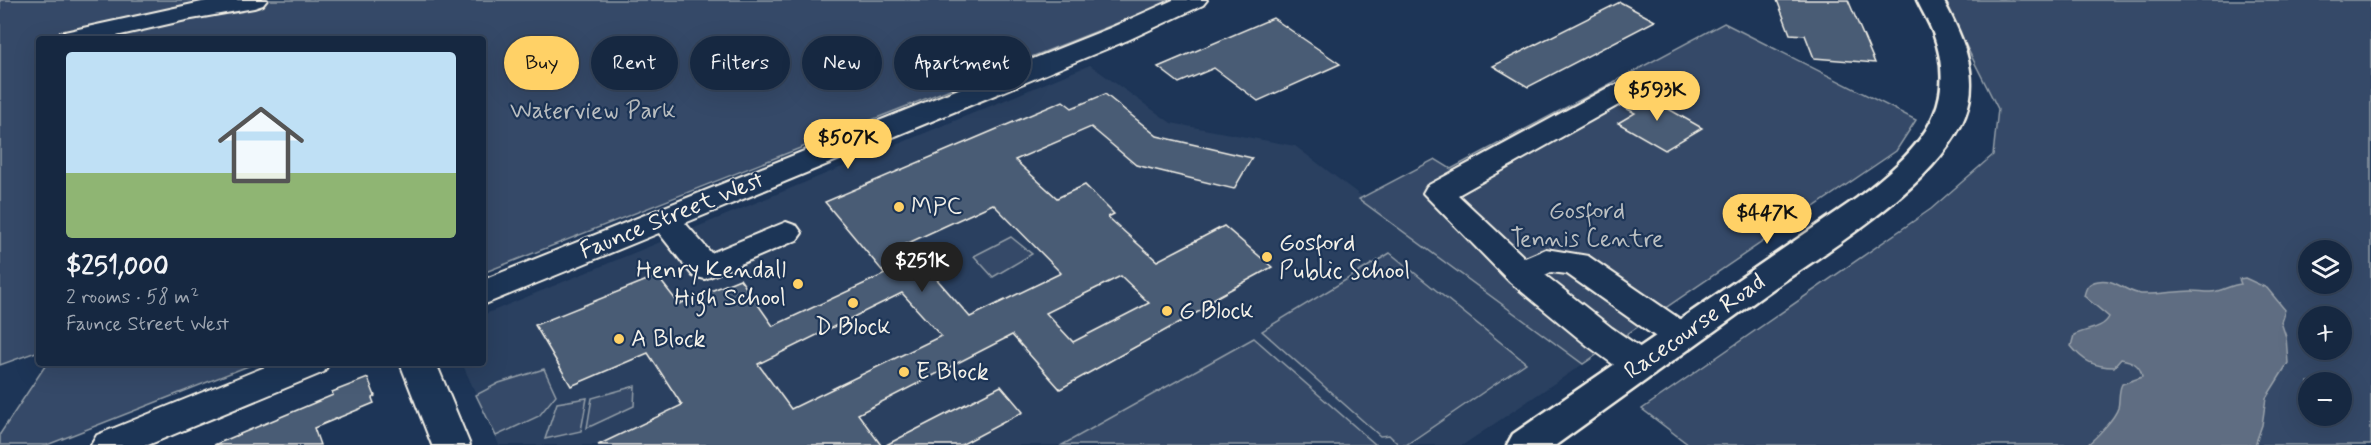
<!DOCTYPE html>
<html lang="en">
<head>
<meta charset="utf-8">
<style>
	:root { --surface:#162841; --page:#1f3048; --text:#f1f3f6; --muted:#9ea6b1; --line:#35445a; --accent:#ffd166 }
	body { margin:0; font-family:Mynerve,sans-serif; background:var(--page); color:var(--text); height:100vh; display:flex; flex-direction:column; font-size:22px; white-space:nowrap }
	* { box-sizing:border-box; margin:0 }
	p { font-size:20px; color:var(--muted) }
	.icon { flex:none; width:33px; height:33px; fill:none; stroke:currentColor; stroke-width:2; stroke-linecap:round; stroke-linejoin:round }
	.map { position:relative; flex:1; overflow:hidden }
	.drawer { position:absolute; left:36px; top:36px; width:450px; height:330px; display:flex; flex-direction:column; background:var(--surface); border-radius:6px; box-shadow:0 6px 24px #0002,0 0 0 2px var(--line) }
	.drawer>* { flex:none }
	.top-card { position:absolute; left:504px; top:36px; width:570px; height:54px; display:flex; gap:12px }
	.controls { position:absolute; left:2298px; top:240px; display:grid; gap:12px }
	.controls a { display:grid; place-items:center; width:54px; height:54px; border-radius:50%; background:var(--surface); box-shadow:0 6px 24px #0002,0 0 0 2px var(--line); font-size:30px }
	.price { position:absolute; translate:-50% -51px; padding:0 14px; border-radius:21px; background:var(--accent); color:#111; font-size:20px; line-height:39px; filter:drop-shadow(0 2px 3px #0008) }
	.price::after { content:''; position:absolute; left:50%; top:36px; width:18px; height:14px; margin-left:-9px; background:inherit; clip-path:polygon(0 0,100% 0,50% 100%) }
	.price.current { background:#222; color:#fff }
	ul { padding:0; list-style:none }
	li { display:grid; align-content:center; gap:12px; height:318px; padding:0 30px }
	li span { display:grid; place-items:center; height:186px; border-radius:6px; color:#555 }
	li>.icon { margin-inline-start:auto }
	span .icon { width:108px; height:108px; fill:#fffc; stroke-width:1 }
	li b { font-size:26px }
	.pill { padding:0 21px; border-radius:27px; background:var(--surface); box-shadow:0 6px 24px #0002,0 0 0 2px var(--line); font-size:21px; line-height:54px }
	.pill.current { background:var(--accent); color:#111 }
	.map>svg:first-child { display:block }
	.built { fill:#2a4060 }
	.green { fill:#354a67; stroke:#949ea8; stroke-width:1.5; fill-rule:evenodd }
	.water { fill:#5e6d82; stroke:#9aa2ab; stroke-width:1.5 }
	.building { fill:#485b74; stroke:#f4f1e8; stroke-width:1.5; fill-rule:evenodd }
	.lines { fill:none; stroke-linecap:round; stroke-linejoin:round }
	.minor-casing { stroke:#f4f1e8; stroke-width:4 }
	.major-casing { stroke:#f4f1e8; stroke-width:5 }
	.minor { fill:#1d3557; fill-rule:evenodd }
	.major { fill:#1d3557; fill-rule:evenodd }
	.poi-dot { fill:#ffd166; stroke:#1d3557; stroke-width:2 }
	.labels { text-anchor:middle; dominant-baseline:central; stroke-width:4.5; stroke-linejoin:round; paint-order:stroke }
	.park-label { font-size:24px; fill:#bbbfc1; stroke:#1d3557 }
	.poi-label { font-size:24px; fill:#f4f1e8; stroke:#1d3557; text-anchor:start }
	.street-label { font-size:24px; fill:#f4f1e8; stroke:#1d3557 }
</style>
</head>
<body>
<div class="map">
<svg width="2371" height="445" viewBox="0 0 2371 445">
	<rect width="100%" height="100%" fill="#1d3557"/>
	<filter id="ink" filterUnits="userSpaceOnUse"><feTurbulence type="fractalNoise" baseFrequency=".0167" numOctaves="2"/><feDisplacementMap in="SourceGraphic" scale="12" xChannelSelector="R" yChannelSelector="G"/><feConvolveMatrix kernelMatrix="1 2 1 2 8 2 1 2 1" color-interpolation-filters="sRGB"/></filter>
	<g filter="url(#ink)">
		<path class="built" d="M1090,65L1171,123L1295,146L1583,364L1463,445H499L462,363H483V315Z"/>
		<g class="green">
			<path d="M0,0H1176L483,273V39H39V351L0,365Z"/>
			<path d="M1943,0H2371V445H1689L1642,409L1931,209L1993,155L1998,109ZM2308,250H2342V284H2308ZM2308,316H2342V350H2308ZM2308,382H2342V416H2308Z"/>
			<path d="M1724,23L1916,120L1896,151L1583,364L1359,199L1435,159L1451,169Z"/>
			<path d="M1011,237L1032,254L993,277L974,256Z"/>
			<path d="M1390,253L1526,363L1406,445H1399L1389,435L1380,436L1262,331Z"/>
			<path d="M1254,338L1376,445H1062Z"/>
			<path d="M47,363H256L47,445H0V434Z"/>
			<path d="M544,369L556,395L539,416L496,436L476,395L499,383Z"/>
			<path d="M635,386L634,406L587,428L592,398Z"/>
			<path d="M587,398L581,431L545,439L557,403Z"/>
		</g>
		<path class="water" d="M2245,278L2267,288L2285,310L2281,322L2286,337L2288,363L2266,398L2262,425L2255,445H2087C2096,438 2115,418 2118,408C2120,400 2118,392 2122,384L2142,377C2141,365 2132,361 2121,359L2114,367C2094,367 2083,361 2071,346L2074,335C2086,329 2103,329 2109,317L2084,296C2086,287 2088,283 2098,281C2115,278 2125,292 2141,294C2158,295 2175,291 2192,291C2198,291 2204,292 2210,292C2222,292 2229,285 2241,284L2239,279Z"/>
		<g class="building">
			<path d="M1777,0H1848L1875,63L1814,58L1805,35L1790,34Z"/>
			<path d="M1620,2L1655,21L1528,87L1493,66Z"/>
			<path d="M1273,18L1340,64L1258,101L1214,68L1179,83L1158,67Z"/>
			<path d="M1637,91L1702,128L1665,150L1618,123L1635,113L1622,106L1633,99Z"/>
			<path d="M1105,94L1157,136L1252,158L1234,189L1136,165L1091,127L1015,160L1057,198L1085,185L1114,214L1108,217L1157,261L1224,226L1272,267L1204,304L1207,307L1060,389L1012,335L858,414L881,445H598L682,405L648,353L571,386L535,325L657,276L679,304L740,279L773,326L885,274L825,202L1063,101L1072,108ZM993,204L1061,273L970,317L906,244ZM1121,276L1149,303L1073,342L1046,313ZM902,293L941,336L791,409L758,364Z"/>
			<path d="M368,378L375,396L372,398L374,403L314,428L320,445H214L333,395L332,392Z"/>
			<path d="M1001,386L1023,412L961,445H886Z"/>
		</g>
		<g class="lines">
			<g class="minor-casing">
				<g id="minor">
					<path d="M211,0H267L263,5L254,8L186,20L103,39H56L60,33Z"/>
					<path d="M1173,0H1207L1203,5L1128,40L685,223L711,253L786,222L797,226L802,233L797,240L705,279L693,276L659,233L483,305V280L1110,28Z"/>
					<path d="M1621,84L1631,86L1635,92L1631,98L1458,195L1525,258L1546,249L1588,256L1693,328L1698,337L1693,346L1681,350L1669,346L1567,274L1551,272L1545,275L1612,328L1654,357L1659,366L1654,375L1641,379L1628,375L1588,346L1510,282L1423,193L1427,186L1611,86Z"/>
					<path d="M275,363H329L324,372L148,445H91L97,435Z"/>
					<path d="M400,363H436L470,445H432Z"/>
				</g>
			</g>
			<g class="major-casing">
				<path id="major" d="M1917,0H1943C1962,36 1981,75 1965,116C1937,187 1824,252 1763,296C1694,346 1625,395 1556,445H1507L1513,434L1857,198C1913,155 1962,111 1933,33C1929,22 1922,11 1917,0Z"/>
			</g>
			<use href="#minor" class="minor"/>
			<use href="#major" class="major"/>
		</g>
	</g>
	<g class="poi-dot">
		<circle cx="899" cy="207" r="6"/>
		<circle cx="1267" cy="257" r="6"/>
		<circle cx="798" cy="284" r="6"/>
		<circle cx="853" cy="303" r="6"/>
		<circle cx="1167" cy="311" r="6"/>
		<circle cx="619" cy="339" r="6"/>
		<circle cx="904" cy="372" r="6"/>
	</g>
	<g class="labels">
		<g class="park-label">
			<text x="593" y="111">Waterview Park</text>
			<text x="1587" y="211">Gosford<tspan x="1587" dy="28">Tennis Centre</tspan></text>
		</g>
		<g class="poi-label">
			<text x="911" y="207">MPC</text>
			<text x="1279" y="243">Gosford<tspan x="1279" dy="28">Public School</tspan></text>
			<text x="786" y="270" text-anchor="end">Henry Kendall<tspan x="786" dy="28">High School</tspan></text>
			<text x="1179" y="311">G Block</text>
			<text x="853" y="327" text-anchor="middle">D Block</text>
			<text x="631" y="339">A Block</text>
			<text x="916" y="372">E Block</text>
		</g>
		<g class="street-label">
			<text transform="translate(672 216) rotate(-22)">Faunce Street West</text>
			<text transform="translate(1695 327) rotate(-35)">Racecourse Road</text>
		</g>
	</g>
</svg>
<div class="controls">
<a><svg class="icon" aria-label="layers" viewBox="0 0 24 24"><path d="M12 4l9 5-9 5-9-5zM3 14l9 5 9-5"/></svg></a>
<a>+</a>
<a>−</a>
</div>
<b class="price" style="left:1657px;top:122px">$593K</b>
<b class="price" style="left:848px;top:170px">$507K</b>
<b class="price" style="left:1767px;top:245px">$447K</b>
<b class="price current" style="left:922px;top:293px">$251K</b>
<div class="top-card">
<a class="pill current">Buy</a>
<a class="pill">Rent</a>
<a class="pill">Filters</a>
<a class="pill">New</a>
<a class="pill">Apartment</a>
</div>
<section class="drawer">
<ul>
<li><span style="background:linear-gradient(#bfe0f5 65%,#8fb573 0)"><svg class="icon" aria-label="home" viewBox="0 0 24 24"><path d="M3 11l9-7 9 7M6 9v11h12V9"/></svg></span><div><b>$251,000</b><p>2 rooms · 58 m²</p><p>Faunce Street West</p></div></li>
</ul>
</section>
</div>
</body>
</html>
